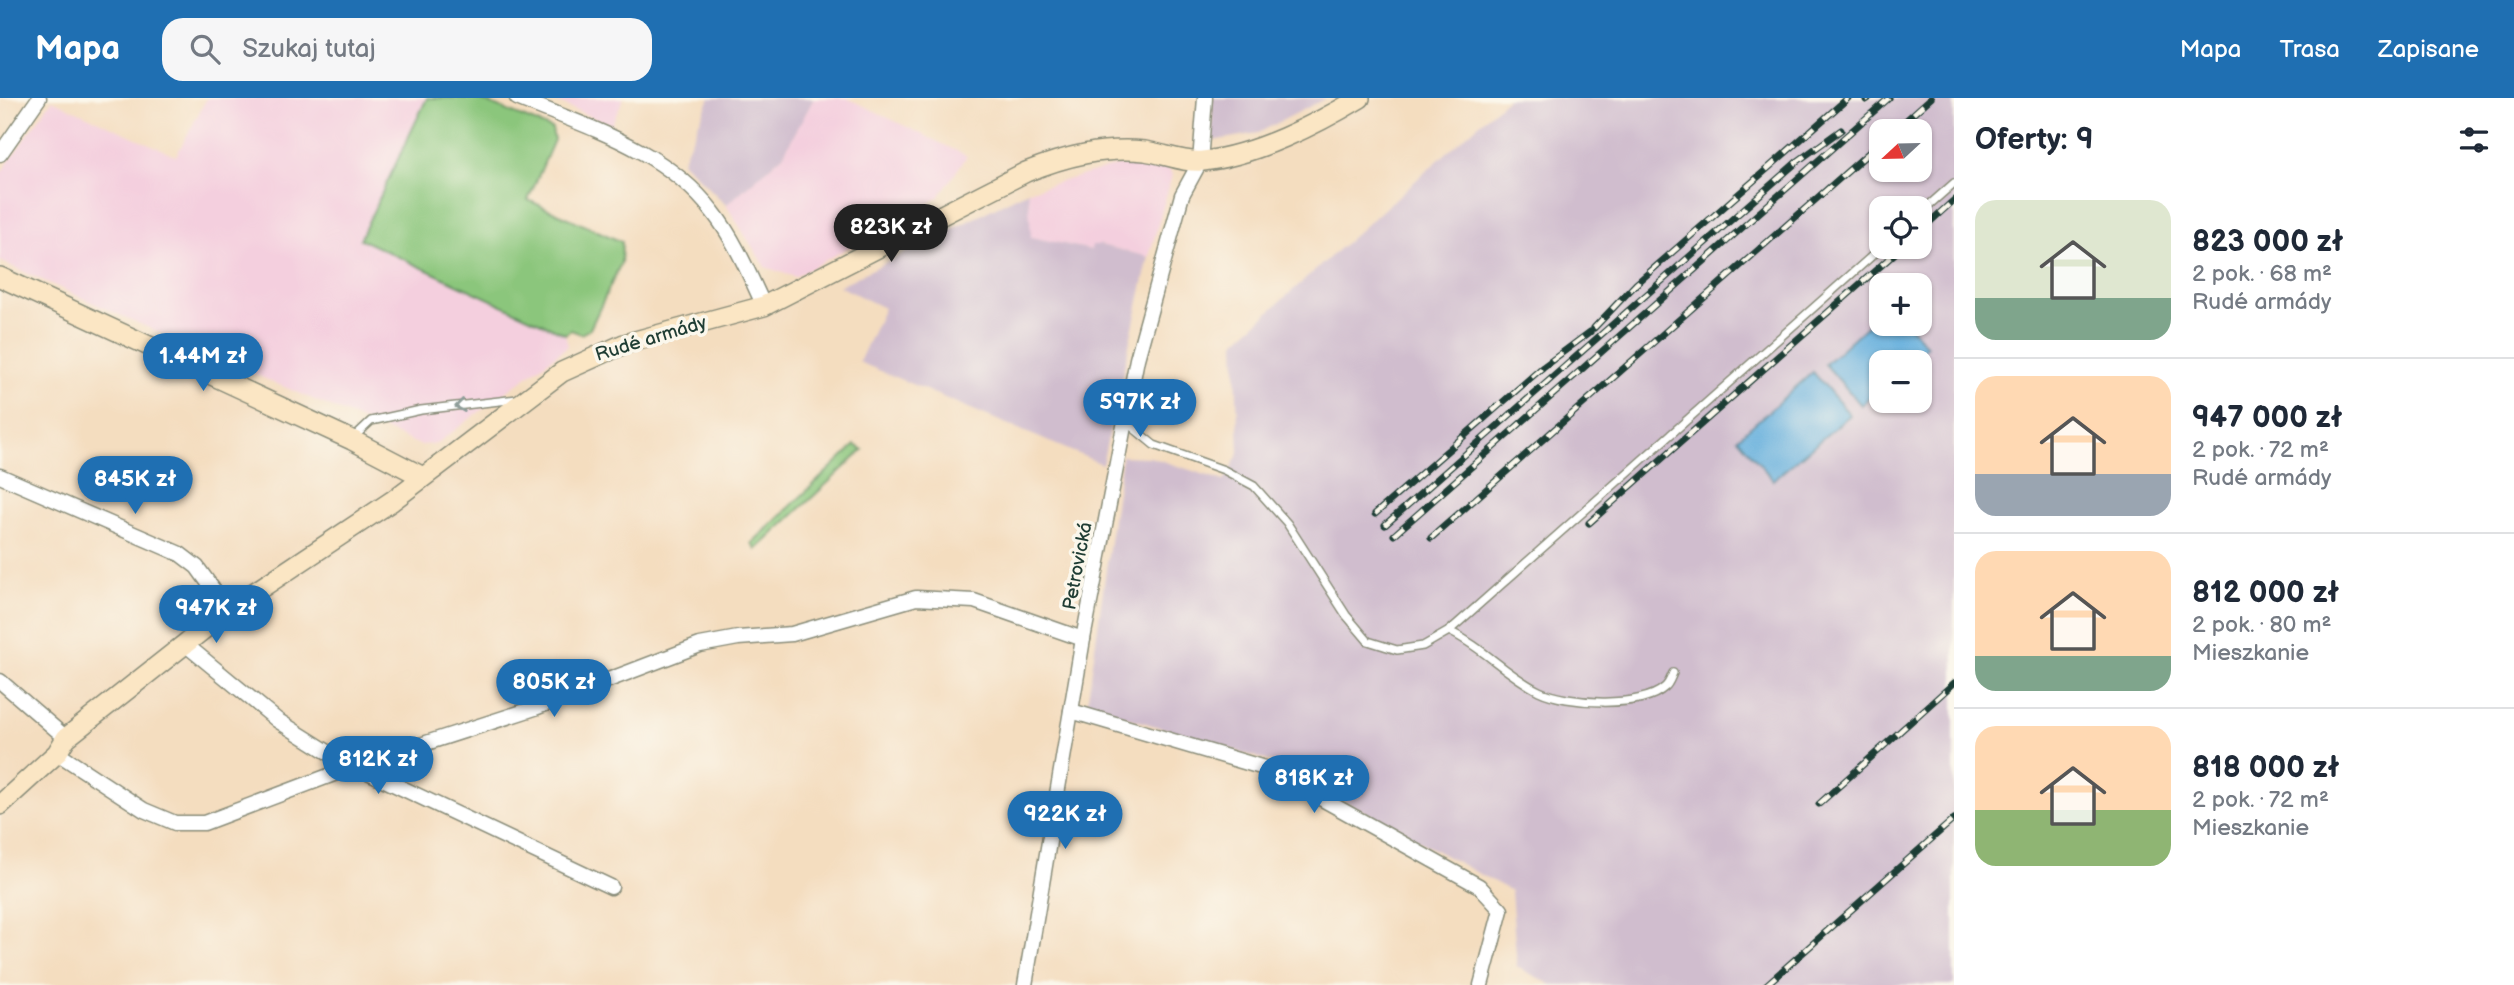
<!DOCTYPE html>
<html lang="pl">
<head>
<meta charset="utf-8">
<style>
	:root { --surface:#fff; --page:#f6f6f7; --text:#1f2937; --muted:#747a83; --line:#e0e1e3; --accent:#1f6fb2 }
	body { margin:0; font-family:"Balsamiq Sans",sans-serif; background:var(--page); color:var(--text); height:100vh; display:flex; flex-direction:column; font-size:26px; white-space:nowrap }
	* { box-sizing:border-box; margin:0 }
	p { font-size:23px; color:var(--muted) }
	.icon { flex:none; width:38px; height:38px; fill:none; stroke:currentColor; stroke-width:2; stroke-linecap:round; stroke-linejoin:round }
	.map { position:relative; flex:1; overflow:hidden }
	.details { display:flex; flex-direction:column; background:var(--surface); width:560px }
	.details>* { flex:none }
	.needle { width:46px; rotate:248deg }
	.buttons { position:absolute; left:1869px; top:21px; display:grid; gap:14px }
	.buttons a { display:grid; place-items:center; width:63px; height:63px; border-radius:14px; background:var(--surface); box-shadow:0 2px 5px #0004; font-size:35px }
	.price { position:absolute; translate:-50% -60px; padding:0 16px; border-radius:24px; background:var(--accent); color:#fff; font-size:23px; line-height:46px; filter:drop-shadow(0 2px 4px #0008) }
	.price::after { content:''; position:absolute; left:50%; top:42px; width:21px; height:16px; margin-left:-10px; background:inherit; clip-path:polygon(0 0,100% 0,50% 100%) }
	.price.active { background:#222; color:#fff }
	ul { padding:0; list-style:none }
	li { display:flex; align-items:center; gap:21px; height:175px; padding:0 21px }
	li+li { border-top:2px solid var(--line) }
	li span { display:grid; place-items:center; flex:none; width:196px; height:140px; border-radius:21px; color:#555 }
	li>.icon { margin-inline-start:auto }
	span .icon { width:84px; height:84px; fill:#fffc; stroke-width:1 }
	li b { font-size:30px }
	h2 { display:flex; justify-content:space-between; align-items:center; height:84px; padding:0 21px; font-size:30px }
	header { display:flex; align-items:center; gap:42px; box-sizing:border-box; height:98px; padding:0 35px; background:var(--accent); color:#fff }
	header strong { font-size:33px }
	nav { display:flex; gap:38px; margin-inline-start:auto; font-size:24px }
	.search { width:490px; height:63px; background:var(--page); display:flex; align-items:center; gap:18px; box-sizing:border-box; padding:0 24px; border-radius:21px; color:var(--muted); font-size:26px }
	main { display:flex; flex:1; min-height:0 }
	.map>svg:first-child { display:block }
	.built { fill:#f4cfde }
	.industrial { fill:#d0bdce; fill-rule:evenodd }
	.green { fill:#8bc67b; stroke:#558258; stroke-width:2 }
	.water { fill:#65afdd; stroke:#427688; stroke-width:2 }
	.lines { fill:none; stroke-linecap:round; stroke-linejoin:round }
	.lane-casing { stroke:#8a8d7a; stroke-width:10 }
	.street-casing { stroke:#8a8d7a; stroke-width:17 }
	.secondary-casing { stroke:#8a8d7a; stroke-width:22 }
	.lane { stroke:#fff; stroke-width:7 }
	.street { stroke:#fff; stroke-width:14 }
	.secondary { stroke:#fbe6c4; stroke-width:19 }
	.rail-casing { stroke:#1f3d34; stroke-width:7 }
	.rail { stroke:#fbf7ec; stroke-width:4.5; stroke-dasharray:13; stroke-linecap:butt }
	.oneway { stroke:#8f9e9a }
	.labels { text-anchor:middle; dominant-baseline:central; stroke-width:7; stroke-linejoin:round; paint-order:stroke }
	.street-label { font-size:19px; fill:#1f3d34; stroke:#fbf7ec }
</style>
</head>
<body>
<header>
<strong>Mapa</strong>
<div class="search"><svg class="icon" aria-label="search" viewBox="0 0 24 24"><circle cx="10" cy="10" r="6"/><path d="M15 15l6 6"/></svg>Szukaj tutaj</div>
<nav><a>Mapa</a><a>Trasa</a><a>Zapisane</a></nav>
</header>
<main>
<div class="map">
<svg width="1954" height="887" viewBox="0 0 1954 887">
	<rect width="100%" height="100%" fill="#fbf7ec"/>
	<filter id="ink" filterUnits="userSpaceOnUse"><feTurbulence type="fractalNoise" baseFrequency=".0143" numOctaves="2"/><feDisplacementMap in="SourceGraphic" scale="14" xChannelSelector="R" yChannelSelector="G"/><feConvolveMatrix kernelMatrix="1 2 1 2 8 2 1 2 1" color-interpolation-filters="sRGB"/></filter>
	<filter id="wash" filterUnits="userSpaceOnUse"><feTurbulence type="fractalNoise" baseFrequency=".00686" numOctaves="4" result="noise"/><feDisplacementMap in="SourceGraphic" scale="28" xChannelSelector="R" yChannelSelector="G"/><feGaussianBlur stdDeviation="1.57" result="paint"/><feColorMatrix in="noise" values="0 0 0 0 0 0 0 0 0 0 0 0 0 0 0 0 0 1.4 0 .05"/><feComposite in="paint" operator="in"/></filter>
	<g filter="url(#wash)">
		<rect width="100%" height="100%" fill="#f4ddbf"/>
		<g class="built">
			<path d="M207,0H427L361,141L565,236L568,248L436,346L420,347L200,253L0,163V76L52,2L176,58Z"/>
			<path d="M547,0H624L611,27Z"/>
			<path d="M814,0H847L967,58L938,100L795,179L765,169L726,107L783,57Z"/>
			<path d="M1119,67H1160L1169,71L1172,77L1149,159L1100,147L1091,152L1030,139L1028,93Z"/>
		</g>
		<g class="industrial">
			<path d="M710,0H814L783,57L726,107L682,63Z"/>
			<path d="M1212,0H1326L1258,35L1212,43Z"/>
			<path d="M1508,0H1954V887H1552L1517,869L1511,793L1272,664L1087,607L1122,358L1150,359L1224,383L1239,355L1235,244ZM1881,33H1920V72H1881ZM1881,110H1920V149H1881ZM1881,187H1920V226H1881ZM1881,264H1920V303H1881Z"/>
			<path d="M1028,93L1031,139L1091,152L1092,147H1100L1149,159L1102,366L859,264L884,210L839,188Z"/>
		</g>
		<g class="green">
			<path d="M427,0H476L552,31L554,42L528,102L622,144L621,165L590,231L581,236L571,232L565,236L360,141Z"/>
			<path d="M855,347L863,352L756,452L752,445Z"/>
		</g>
		<g class="water">
			<path d="M1881,215V226H1908L1927,248L1909,264H1881V289L1861,307L1825,266Z"/>
			<path d="M1813,274L1850,317L1773,382L1738,340Z"/>
		</g>
	</g>
	<g filter="url(#ink)">
		<g class="lines">
			<g class="lane-casing">
				<g id="lane">
					<path d="M1920,115L1954,85"/>
					<path d="M1126,324L1154,347L1224,372L1254,388L1287,425L1346,517L1368,543L1397,552L1423,548L1449,533L1882,149"/>
					<path d="M352,341L371,323L421,312L517,301"/>
					<path d="M1449,533C1483,549 1505,576 1539,593C1566,606 1641,611 1665,589C1669,586 1671,579 1673,575"/>
				</g>
			</g>
			<g class="street-casing">
				<g id="street">
					<path d="M517,0C587,29 665,51 713,114C735,142 749,176 764,208"/>
					<path d="M0,56L39,0"/>
					<path d="M0,378L180,456L197,469L228,512"/>
					<path d="M185,546L277,622L334,658L611,789"/>
					<path d="M0,583L66,640"/>
					<path d="M1071,613L1268,671L1479,788L1501,812L1481,887"/>
					<path d="M57,655L144,712L175,725H204L355,668L535,610L700,547L738,540L792,536L916,500L974,503L1083,541"/>
					<path d="M1025,887L1083,541L1137,261L1182,97L1200,64L1205,0"/>
				</g>
			</g>
			<g class="secondary-casing">
				<g id="secondary">
					<path d="M0,179L352,342L423,379"/>
					<path d="M0,707L57,655L66,640L228,512L392,403L562,274L624,246L764,208L1026,74C1066,58 1102,49 1145,53C1164,56 1185,65 1203,63C1254,58 1317,26 1360,0"/>
				</g>
			</g>
			<use href="#lane" class="lane"/>
			<use href="#street" class="street"/>
			<use href="#secondary" class="secondary"/>
			<g class="rail-casing">
				<g id="rail">
					<path d="M1866,2L1869,0"/>
					<path d="M1894,33L1931,0"/>
					<path d="M1920,133L1954,102"/>
					<path d="M1594,230L1636,186L1848,0"/>
					<path d="M1375,416L1543,269L1590,234"/>
					<path d="M1589,425L1902,149"/>
					<path d="M1385,427L1798,63L1841,32"/>
					<path d="M1394,437L1889,0"/>
					<path d="M1431,440L1881,44"/>
					<path d="M1819,706L1954,585"/>
					<path d="M1766,887L1954,721"/>
				</g>
			</g>
			<use href="#rail" class="rail"/>
		</g>
		<defs><path id="oneway-chevron" d="M-2-3.5L2.5 0L-2 3.5" fill="none" stroke-width="1.6" stroke-linecap="round" stroke-linejoin="round" transform="scale(1.75)"/></defs>
		<use class="oneway" href="#oneway-chevron" transform="translate(460 308) rotate(172)"/>
	</g>
	<g class="labels">
		<g class="street-label">
			<text transform="translate(651 241) rotate(-17)">Rudé armády</text>
			<text transform="translate(1078 468) rotate(-79)">Petrovická</text>
		</g>
	</g>
</svg>
<div class="buttons">
<a><svg class="needle" viewBox="-14 -14 28 28"><path d="M0-13l5 13h-10z" fill="#e53935"/><path d="M0 13l5-13h-10z" fill="#747a83"/></svg></a>
<a><svg class="icon" aria-label="locate" viewBox="0 0 24 24"><circle cx="12" cy="12" r="6"/><path d="M12 2v4M12 18v4M2 12h4M18 12h4"/></svg></a>
<a>+</a>
<a>−</a>
</div>
<b class="price active" style="left:891px;top:166px">823K zł</b>
<b class="price" style="left:203px;top:295px">1.44M zł</b>
<b class="price" style="left:1140px;top:341px">597K zł</b>
<b class="price" style="left:135px;top:418px">845K zł</b>
<b class="price" style="left:216px;top:547px">947K zł</b>
<b class="price" style="left:554px;top:621px">805K zł</b>
<b class="price" style="left:378px;top:698px">812K zł</b>
<b class="price" style="left:1314px;top:717px">818K zł</b>
<b class="price" style="left:1065px;top:753px">922K zł</b>
</div>
<section class="details">
<h2>Oferty: 9<svg class="icon" aria-label="filters" viewBox="0 0 24 24"><path d="M4 7h16M4 17h16"/><circle cx="9" cy="7" r="2"/><circle cx="15" cy="17" r="2"/></svg></h2>
<ul>
<li><span style="background:linear-gradient(#dfe7d0 70%,#7fa58c 0)"><svg class="icon" aria-label="home" viewBox="0 0 24 24"><path d="M3 11l9-7 9 7M6 9v11h12V9"/></svg></span><div><b>823 000 zł</b><p>2 pok. · 68 m²</p><p>Rudé armády</p></div></li>
<li><span style="background:linear-gradient(#ffd9b3 70%,#9aa5b1 0)"><svg class="icon" aria-label="home" viewBox="0 0 24 24"><path d="M3 11l9-7 9 7M6 9v11h12V9"/></svg></span><div><b>947 000 zł</b><p>2 pok. · 72 m²</p><p>Rudé armády</p></div></li>
<li><span style="background:linear-gradient(#ffd9b3 75%,#7fa58c 0)"><svg class="icon" aria-label="home" viewBox="0 0 24 24"><path d="M3 11l9-7 9 7M6 9v11h12V9"/></svg></span><div><b>812 000 zł</b><p>2 pok. · 80 m²</p><p>Mieszkanie</p></div></li>
<li><span style="background:linear-gradient(#ffd9b3 60%,#8fb573 0)"><svg class="icon" aria-label="home" viewBox="0 0 24 24"><path d="M3 11l9-7 9 7M6 9v11h12V9"/></svg></span><div><b>818 000 zł</b><p>2 pok. · 72 m²</p><p>Mieszkanie</p></div></li>
</ul>
</section>
</main>
</body>
</html>
